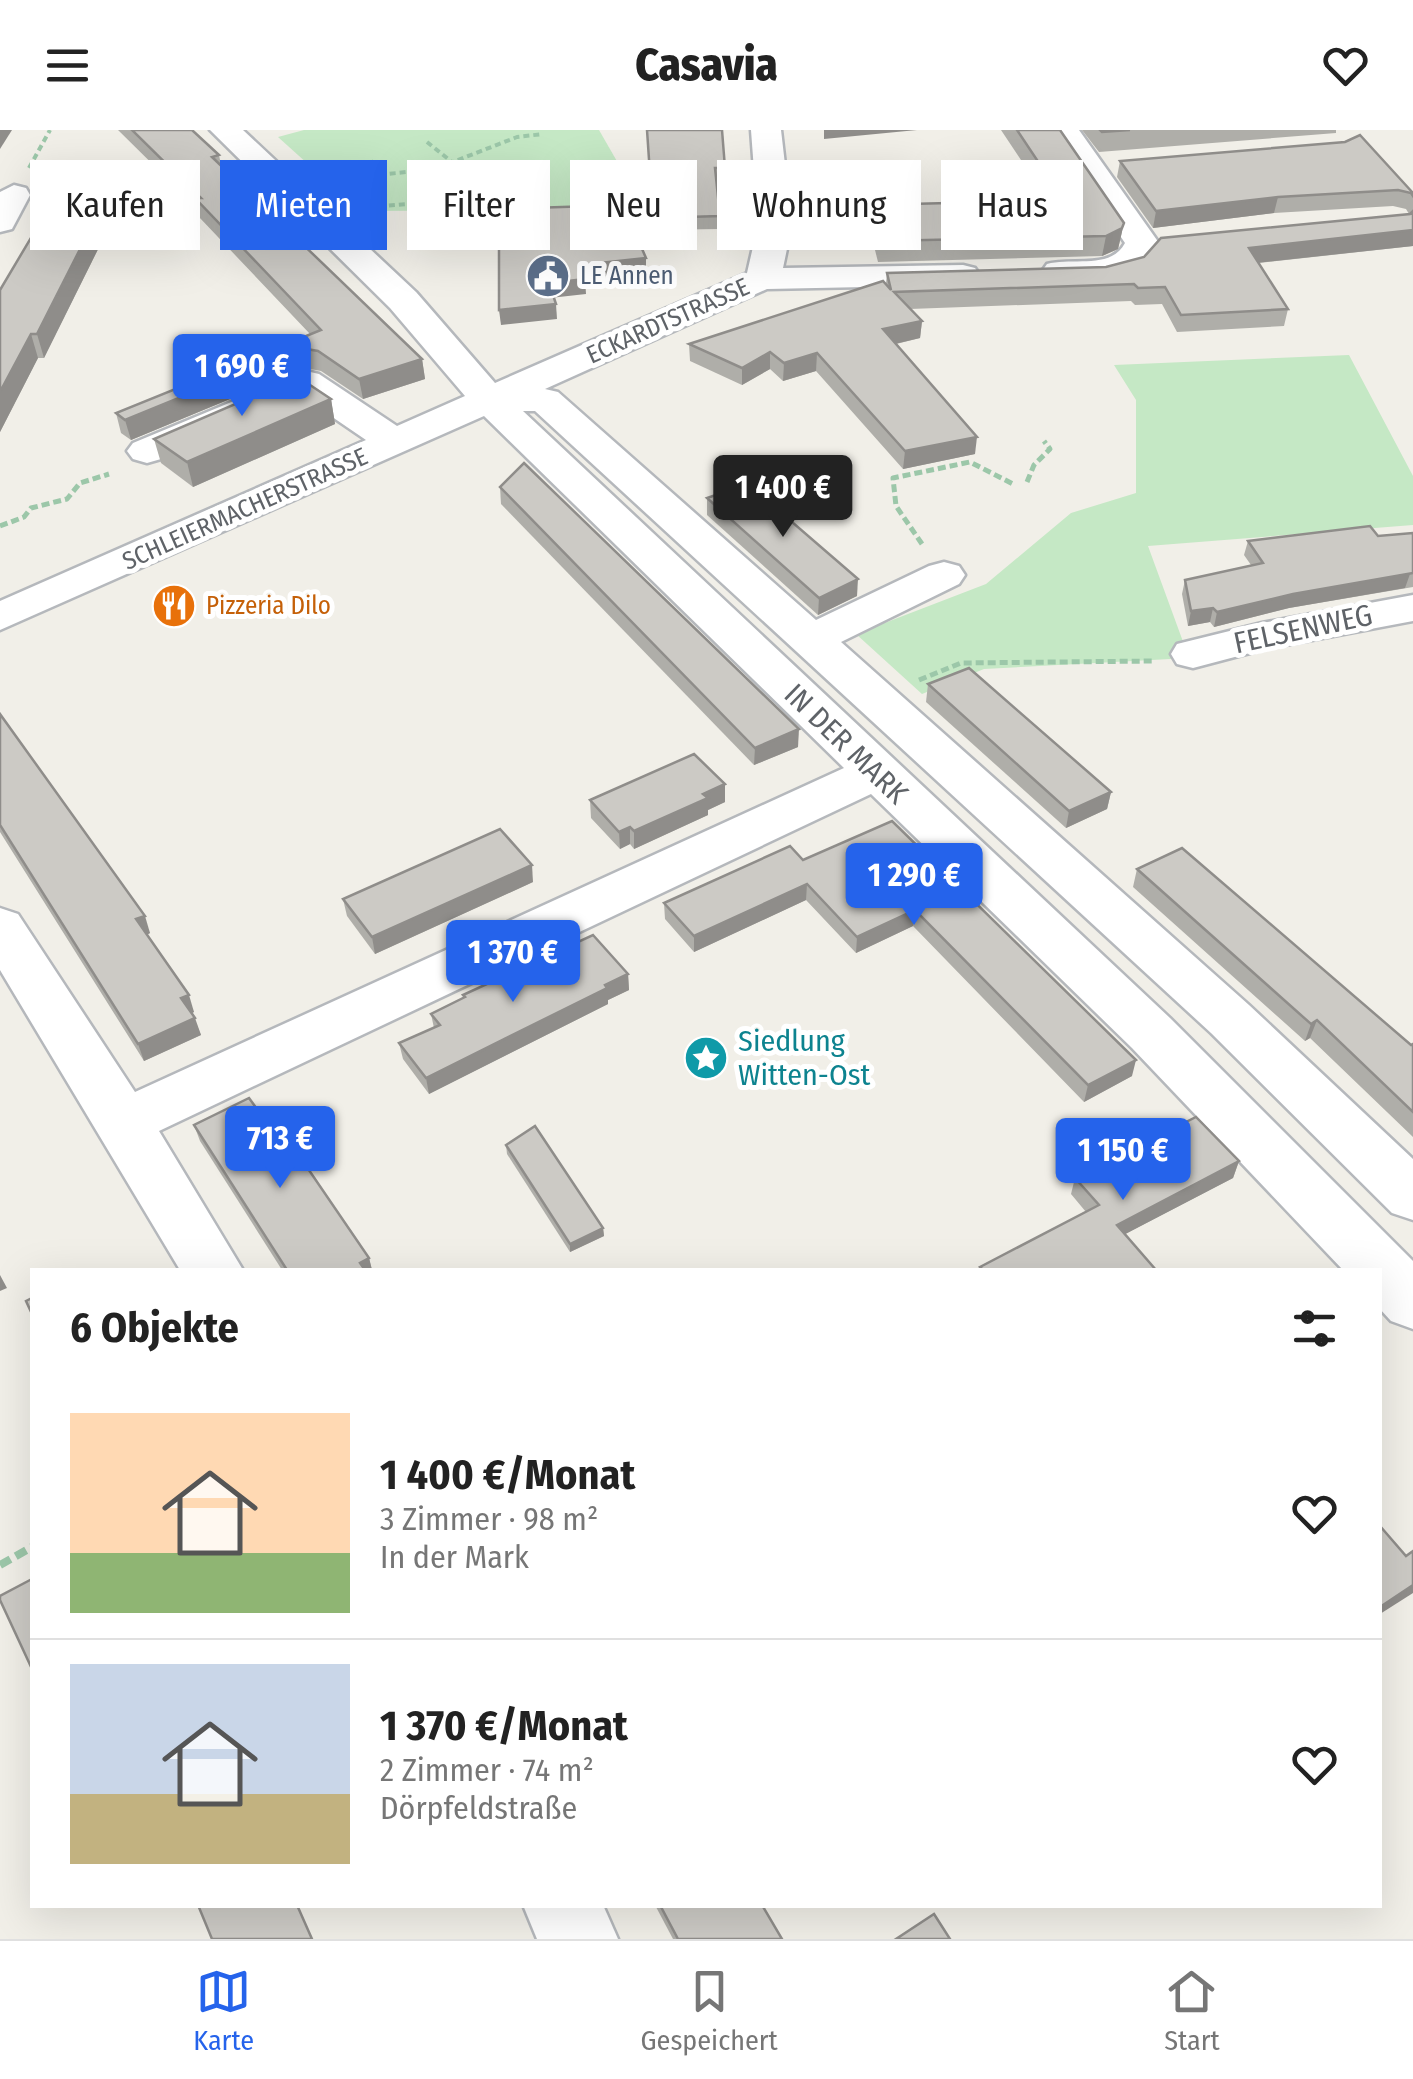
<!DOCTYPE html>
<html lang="de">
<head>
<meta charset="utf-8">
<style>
	:root { --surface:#fff; --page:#f6f6f6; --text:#222; --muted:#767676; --line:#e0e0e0; --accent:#2563eb }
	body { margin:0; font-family:"Fira Sans Condensed",sans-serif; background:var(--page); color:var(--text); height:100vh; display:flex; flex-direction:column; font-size:38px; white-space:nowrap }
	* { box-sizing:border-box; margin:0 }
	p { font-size:32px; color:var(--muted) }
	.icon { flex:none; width:55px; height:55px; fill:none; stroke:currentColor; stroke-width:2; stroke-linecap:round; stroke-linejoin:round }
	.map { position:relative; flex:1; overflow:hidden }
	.panel { position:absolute; left:30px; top:1138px; width:1352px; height:640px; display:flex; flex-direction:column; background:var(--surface); border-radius:0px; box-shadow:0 10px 40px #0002 }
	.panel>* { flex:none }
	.top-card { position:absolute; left:30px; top:30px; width:1355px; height:90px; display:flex; gap:20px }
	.price { position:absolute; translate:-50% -85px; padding:0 22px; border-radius:10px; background:var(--accent); color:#fff; font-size:32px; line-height:65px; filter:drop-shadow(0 2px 5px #0008) }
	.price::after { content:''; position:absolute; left:50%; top:60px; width:30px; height:22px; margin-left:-15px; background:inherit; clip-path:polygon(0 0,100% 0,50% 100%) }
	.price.active { background:#222; color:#fff }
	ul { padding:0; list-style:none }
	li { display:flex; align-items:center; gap:30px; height:250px; padding:0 40px }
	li+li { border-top:2px solid var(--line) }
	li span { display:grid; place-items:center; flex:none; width:280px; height:200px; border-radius:0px; color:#555 }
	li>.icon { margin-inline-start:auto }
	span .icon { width:120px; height:120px; fill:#fffc; stroke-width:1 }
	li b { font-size:42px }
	h2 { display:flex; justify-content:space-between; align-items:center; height:120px; padding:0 40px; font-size:42px }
	.chip { padding:0 35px; border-radius:0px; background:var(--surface); box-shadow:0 10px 40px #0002; font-size:35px; line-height:90px }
	.chip.active { background:var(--accent); color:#fff }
	header { display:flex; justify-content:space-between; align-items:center; height:130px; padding:0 40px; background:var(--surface); font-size:45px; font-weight:800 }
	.tab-bar { display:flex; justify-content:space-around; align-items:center; height:140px; border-top:2px solid var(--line); background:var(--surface); font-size:28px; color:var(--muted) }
	.tab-bar a { display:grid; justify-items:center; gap:5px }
	.tab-bar .active { color:var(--accent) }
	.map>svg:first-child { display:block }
	.green { fill:#c5e8c5 }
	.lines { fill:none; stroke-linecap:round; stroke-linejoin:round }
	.minor-casing { stroke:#b5b8bc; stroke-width:5 }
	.path-far2 { stroke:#9cc7a9; stroke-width:4; stroke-dasharray:6 4; stroke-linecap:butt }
	.path-far1 { stroke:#9cc7a9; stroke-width:5; stroke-dasharray:8 4; stroke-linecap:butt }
	.path { stroke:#9cc7a9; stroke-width:8; stroke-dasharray:12 6; stroke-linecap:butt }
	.minor { fill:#fff; fill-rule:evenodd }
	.wall { fill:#afaea9 }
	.shaded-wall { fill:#8f8d8a }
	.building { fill:#cccac5; stroke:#8f8d8a; stroke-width:2.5 }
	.labels { text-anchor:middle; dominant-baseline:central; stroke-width:10; stroke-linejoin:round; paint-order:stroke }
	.far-service-label { font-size:25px; fill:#4e5e75; stroke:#fff; text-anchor:start }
	.far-street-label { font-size:25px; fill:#5f6368; stroke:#fff }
	.far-food-label { font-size:25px; fill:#c56008; stroke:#fff; text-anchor:start }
	.street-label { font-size:30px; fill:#5f6368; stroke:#fff }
	.culture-label { font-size:30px; fill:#0d838f; stroke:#fff; text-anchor:start }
</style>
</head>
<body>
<header><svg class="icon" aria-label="menu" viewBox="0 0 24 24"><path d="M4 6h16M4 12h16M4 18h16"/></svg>Casavia<svg class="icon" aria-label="heart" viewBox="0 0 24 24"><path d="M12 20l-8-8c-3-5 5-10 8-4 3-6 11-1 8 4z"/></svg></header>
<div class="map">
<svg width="1413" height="1809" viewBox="0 0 1413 1809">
	<rect width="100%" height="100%" fill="#f1efe8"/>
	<g class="green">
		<path d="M304,0H599L641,73L599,80L360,81L278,7Z"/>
		<path d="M1349,225L1413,346V395L1148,416L1189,528L984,539L922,564L856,504L986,454L1071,383L1136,363V270L1114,235Z"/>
	</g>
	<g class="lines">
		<g class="minor-casing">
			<g id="minor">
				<path d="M210,0H243L416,162L495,253L747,143L758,95L751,0H781L792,95L783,138L963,135L975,138L980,145L975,152L963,155L767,159L545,259L558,262L816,490L929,436L944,432L959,436L965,445L959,454L841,512L1249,875L1413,1029V1090L1392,1083L1211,903L535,281H523L1170,888L1413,1131V1199L1391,1191L1380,1179V1140H1343L1132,918L871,664L159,1001L243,1140H180L0,840V778L18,784L135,962L844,638L484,286L0,500V471L366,310L303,267L161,329L147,333L133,329L127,321L133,313L306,241L319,244L397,296L465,266L390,178Z"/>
				<path d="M1048,0H1079L1159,113C1142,154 1086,158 1047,148L1042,141L1047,134C1072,127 1111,140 1125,113Z"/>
				<path d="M14,55L26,58L30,65L12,99L0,102V62Z"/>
				<path d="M1413,465V491L1265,519L1193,538L1177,534L1171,524L1177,514L1262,493Z"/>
				<path d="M523,1775H603L618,1809H537Z"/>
			</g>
		</g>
		<g class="path-far2">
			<path d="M427,12L452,32"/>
			<path d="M371,31L381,41"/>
			<path d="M29,38L50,0"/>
			<path d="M126,49L170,60L183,57"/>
			<path d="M330,50L435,39L517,7L543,4"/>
			<path d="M103,75L200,76"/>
			<path d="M359,78L458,70L456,62L435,39"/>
		</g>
		<g class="path-far1">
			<path d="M1027,352L1034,335L1050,319L1044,311"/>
			<path d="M0,396L24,387L31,378L67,369L80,353L109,344"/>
			<path d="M922,414L896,376L893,348L970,332L1015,355"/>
			<path d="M919,550L961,533L1153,531"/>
		</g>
		<path class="path" d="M0,1435L32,1417"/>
		<use href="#minor" class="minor"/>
	</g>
	<g class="wall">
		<path d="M118,0H192L219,25L221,35L422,229L425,249L363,269L321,241L305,238L131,310L121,303L116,283L310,204L199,87L198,79Z"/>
		<path d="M647,0L725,38V50L717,51L720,99L653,100Z"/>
		<path d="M1001,0H1060L1124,93L1118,119L1102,126L878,132L869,96L870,75L950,78L1051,75Z"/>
		<path d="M1082,0H1336V3L1099,22Z"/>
		<path d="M1345,12L1413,63V116L1259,133L1288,179L1284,196L1177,202L1162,174L1135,175L1131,171L910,179L922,191L920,208L896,214L975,324L903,339L816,241L783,251L770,239L742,255L690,231L689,214L886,154L887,143L1106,137L1409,84L1406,79L1393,76L1274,83L1153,98L1117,47L1120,31Z"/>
		<path d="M108,64L114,87L44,228H38L0,302V160Z"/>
		<path d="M331,269L335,294L193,357L161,333L154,309Z"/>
		<path d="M500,357L798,617L754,635L501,374Z"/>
		<path d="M707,368L857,466L818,485L707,385Z"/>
		<path d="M1413,403V457L1289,478L1214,497L1210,492L1188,496L1182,464L1185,450L1251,435L1244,425L1248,411L1378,406Z"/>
		<path d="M928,554L1111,662L1107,679L1066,698L926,572Z"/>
		<path d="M0,584L150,803L147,805L194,882L192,883L201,905L144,931L0,702Z"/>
		<path d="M725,654V672L708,680V685L634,719L630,714L620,719L591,688L590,670Z"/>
		<path d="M892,691L1132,946L1084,972L913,796L856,823L806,770L694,822L665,789L664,773L803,730Z"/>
		<path d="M1137,739L1411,915L1413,914V1007L1310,908L1305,911L1133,757Z"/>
		<path d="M533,752L375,824L347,786L343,769Z"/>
		<path d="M628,844L629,860L608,870V874L429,964L403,929L399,913L434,898L431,884L463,868V865Z"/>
		<path d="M262,986L369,1128L372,1140H282L200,1011L194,995Z"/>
		<path d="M506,1015L603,1098L604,1106L570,1122L507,1024Z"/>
		<path d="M1239,1031L1233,1048L1125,1104L1156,1140H980V1137L1086,1082L1071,1064L1075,1048Z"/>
		<path d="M655,1775H762L782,1809H673Z"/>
	</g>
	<g class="shaded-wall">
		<path d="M0,0H12L0,19Z"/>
		<path d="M824,0H917L824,9Z"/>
		<path d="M108,64L114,87L44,228L37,204Z"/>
		<path d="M1278,67L1274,83L1153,98L1156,81Z"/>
		<path d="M1124,93L1118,119L1102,126L1106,106Z"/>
		<path d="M1413,100V116L1246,134L1249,118Z"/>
		<path d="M646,128V142L581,149L580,135Z"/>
		<path d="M585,149L586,164L550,168L549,153Z"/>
		<path d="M556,174L557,189L501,195L499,180Z"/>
		<path d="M922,191L920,208L882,217L883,199Z"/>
		<path d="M31,204L38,228L0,302V262Z"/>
		<path d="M301,218L305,238L131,310L125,290Z"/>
		<path d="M770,222V239L742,255V238Z"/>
		<path d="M817,223L816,241L783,251L784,233Z"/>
		<path d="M422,229L425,249L363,269L359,249Z"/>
		<path d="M331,269L335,294L193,357L187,332Z"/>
		<path d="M977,307L975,324L903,339L905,321Z"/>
		<path d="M1410,444L1405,458L1289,478L1214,497L1217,482L1293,464Z"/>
		<path d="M858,449L857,466L818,485L819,468Z"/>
		<path d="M1213,478L1210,492L1188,496L1191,481Z"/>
		<path d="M799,599L798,617L754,635L755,618Z"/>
		<path d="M725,654V672L708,680V685L634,719V701Z"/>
		<path d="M1111,662L1107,679L1066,698L1069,681Z"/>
		<path d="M630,697V714L620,719L619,702Z"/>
		<path d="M532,735L533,752L375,824L372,807Z"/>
		<path d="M807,754L806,770L694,822V806Z"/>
		<path d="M915,780L913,796L856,823L857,807Z"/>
		<path d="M145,786L150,803L142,807L136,789Z"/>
		<path d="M628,844L629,860L608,870V874L429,964L426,948Z"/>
		<path d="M189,865L194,882L187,885L181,868Z"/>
		<path d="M195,888L201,905L144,931L138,914Z"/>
		<path d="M1317,890L1310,908L1305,911L1311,894Z"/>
		<path d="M1136,930L1132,946L1084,972L1088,955Z"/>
		<path d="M1239,1031L1233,1048L1112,1111L1117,1095Z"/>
		<path d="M603,1098L604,1106L570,1122V1114Z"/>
		<path d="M369,1128L372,1140H362L360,1133Z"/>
		<path d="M0,1145L7,1158L0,1161Z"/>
		<path d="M1413,1455V1463L1380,1484V1477Z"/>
	</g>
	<g class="building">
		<path d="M132,0H192L219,25L212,27L422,229L359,249L318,221L301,218L125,290L116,283L321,200L195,68H201Z"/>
		<path d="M647,0H722L725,38H715L720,86L653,88Z"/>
		<path d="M1017,0H1060L1124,93L1122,98L1106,106L880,111L870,75L948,73L950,78L1067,75Z"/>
		<path d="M1100,0H1130L1102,2Z"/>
		<path d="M1360,5L1413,63V66L1411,63L1398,60L1278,67L1156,81L1120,31L1345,12Z"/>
		<path d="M57,64H108L37,204H31L0,262V160Z"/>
		<path d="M623,75L646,128L580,135L585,149L549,153L556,174L499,180V79Z"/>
		<path d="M1413,81V100L1249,118L1288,179L1181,185L1165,157L1138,158L1134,154L894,162L922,191L883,199L977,307L905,321L817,223L784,233L770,222L742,238L689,214L883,151L891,160L887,143L1106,137L1144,127L1161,108L1410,84Z"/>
		<path d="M298,247L331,269L187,332L154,309Z"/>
		<path d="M524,333L799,599L755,618L500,357Z"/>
		<path d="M748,354L858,449L819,468L707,368Z"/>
		<path d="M1370,396L1378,406L1413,403V443L1293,464L1217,482L1213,478L1191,481L1185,450L1263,433L1248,411Z"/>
		<path d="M969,538L1111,662L1069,681L928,554Z"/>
		<path d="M0,584L145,786L136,789L189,865L181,868L195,888L138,914L0,695Z"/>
		<path d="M694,624L725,654L703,664L708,668L634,701L630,697L619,702L590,670Z"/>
		<path d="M892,691L1136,930L1088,955L915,780L857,807L807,754L694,806L664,773L790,716L803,730Z"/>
		<path d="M500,699L532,735L372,807L343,769Z"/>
		<path d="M1182,718L1411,915L1413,914V982L1317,890L1311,894L1137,739Z"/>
		<path d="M593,805L628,844L605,855L607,858L426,948L399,913L440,895L431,884L465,867L463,865Z"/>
		<path d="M249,968L262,986L270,983L369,1128L360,1133L365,1140H287L194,995Z"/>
		<path d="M1196,987L1239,1031L1117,1095L1156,1140H983L980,1137L1099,1075L1075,1048Z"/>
		<path d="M535,996L603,1098L570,1114L506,1015Z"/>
		<path d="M32,1168V1184L26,1171Z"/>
		<path d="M1380,1396L1406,1426L1413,1421V1455L1380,1477Z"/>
		<path d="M32,1449V1539L0,1470V1466Z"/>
		<path d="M198,1775H297L312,1809H212Z"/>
		<path d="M660,1775H762L782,1809H678Z"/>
		<path d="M934,1784L950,1809H896Z"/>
	</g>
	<defs>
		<g id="civic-disc" transform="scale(2.25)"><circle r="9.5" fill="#5c6f8a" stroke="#fff"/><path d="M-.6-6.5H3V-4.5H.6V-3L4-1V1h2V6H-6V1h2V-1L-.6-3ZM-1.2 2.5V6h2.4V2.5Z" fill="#fff"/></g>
		<g id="restaurant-disc" transform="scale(2.25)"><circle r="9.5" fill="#e8710a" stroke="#fff"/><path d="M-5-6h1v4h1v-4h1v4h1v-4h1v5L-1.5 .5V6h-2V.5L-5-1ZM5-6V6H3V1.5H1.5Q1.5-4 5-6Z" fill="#fff"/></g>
		<g id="sight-disc" transform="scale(2.25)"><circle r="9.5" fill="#0f9aa8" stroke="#fff"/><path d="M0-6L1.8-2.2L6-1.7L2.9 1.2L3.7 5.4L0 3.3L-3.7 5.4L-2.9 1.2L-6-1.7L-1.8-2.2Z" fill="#fff"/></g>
	</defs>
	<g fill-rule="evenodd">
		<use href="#civic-disc" x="548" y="146"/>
		<use href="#restaurant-disc" x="174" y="476"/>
		<use href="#sight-disc" x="706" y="928"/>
	</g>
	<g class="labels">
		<g class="far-service-label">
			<text x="580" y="146">LE Annen</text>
		</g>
		<g class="far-street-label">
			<text transform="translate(668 191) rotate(-24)">ECKARDTSTRASSE</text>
			<text transform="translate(245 379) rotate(-24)">SCHLEIERMACHERSTRASSE</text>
		</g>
		<g class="far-food-label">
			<text x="206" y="476">Pizzeria Dilo</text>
		</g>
		<g class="street-label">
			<text transform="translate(1303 499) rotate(-12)">FELSENWEG</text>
			<text transform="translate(846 614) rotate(44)">IN DER MARK</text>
		</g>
		<g class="culture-label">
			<text x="738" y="911">Siedlung<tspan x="738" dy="34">Witten-Ost</tspan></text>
		</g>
	</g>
</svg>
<b class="price" style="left:242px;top:289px">1 690 €</b>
<b class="price active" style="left:783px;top:410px">1 400 €</b>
<b class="price" style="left:914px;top:798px">1 290 €</b>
<b class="price" style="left:513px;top:875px">1 370 €</b>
<b class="price" style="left:280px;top:1061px">713 €</b>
<b class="price" style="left:1123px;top:1073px">1 150 €</b>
<div class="top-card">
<a class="chip">Kaufen</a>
<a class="chip active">Mieten</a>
<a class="chip">Filter</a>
<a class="chip">Neu</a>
<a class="chip">Wohnung</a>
<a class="chip">Haus</a>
</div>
<section class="panel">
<h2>6 Objekte<svg class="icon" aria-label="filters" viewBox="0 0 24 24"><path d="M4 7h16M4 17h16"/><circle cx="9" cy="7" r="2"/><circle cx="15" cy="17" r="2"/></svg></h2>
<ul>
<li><span style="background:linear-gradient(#ffd9b3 70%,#8fb573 0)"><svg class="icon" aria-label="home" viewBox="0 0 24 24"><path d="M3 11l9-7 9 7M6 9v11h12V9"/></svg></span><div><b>1 400 €/Monat</b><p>3 Zimmer · 98 m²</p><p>In der Mark</p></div><svg class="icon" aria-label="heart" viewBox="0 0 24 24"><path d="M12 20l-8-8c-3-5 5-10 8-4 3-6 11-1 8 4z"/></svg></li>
<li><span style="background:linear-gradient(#c9d6e8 65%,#c2b280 0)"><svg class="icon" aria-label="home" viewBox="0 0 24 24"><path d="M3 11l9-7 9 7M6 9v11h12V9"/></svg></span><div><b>1 370 €/Monat</b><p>2 Zimmer · 74 m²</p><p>Dörpfeldstraße</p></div><svg class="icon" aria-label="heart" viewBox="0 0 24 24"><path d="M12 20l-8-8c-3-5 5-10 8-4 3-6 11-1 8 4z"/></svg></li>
</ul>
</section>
</div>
<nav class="tab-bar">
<a class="active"><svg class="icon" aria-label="map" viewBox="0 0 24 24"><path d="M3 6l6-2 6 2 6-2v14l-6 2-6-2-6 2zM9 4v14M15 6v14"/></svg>Karte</a>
<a><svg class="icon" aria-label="saved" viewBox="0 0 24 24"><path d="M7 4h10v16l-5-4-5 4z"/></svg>Gespeichert</a>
<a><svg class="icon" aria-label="home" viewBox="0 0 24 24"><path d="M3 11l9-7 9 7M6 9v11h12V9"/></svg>Start</a>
</nav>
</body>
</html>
